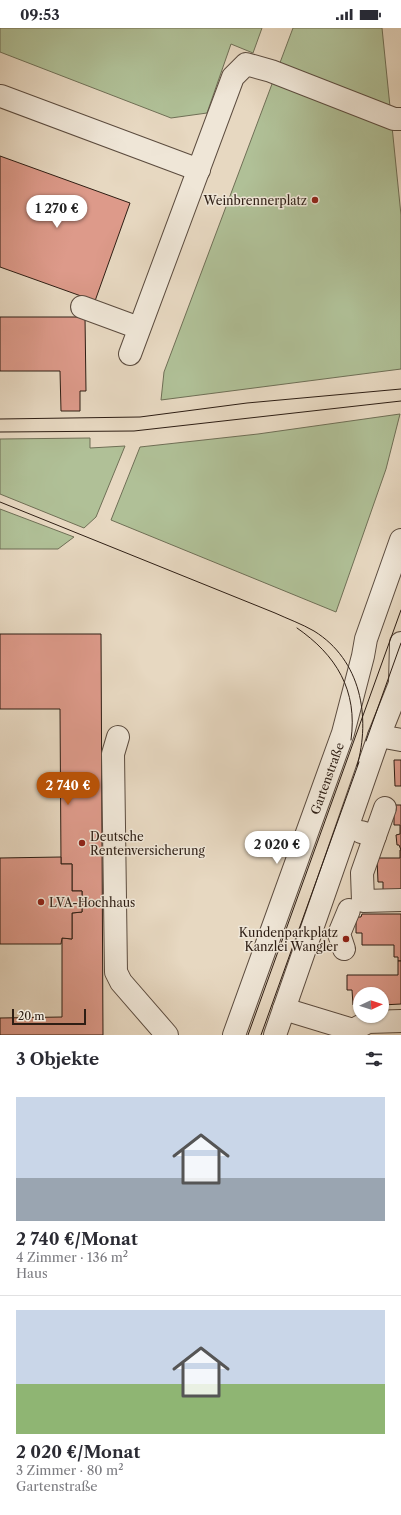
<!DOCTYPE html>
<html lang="de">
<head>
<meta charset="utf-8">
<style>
	:root { --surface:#fff; --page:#f7f7f7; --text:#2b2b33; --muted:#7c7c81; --line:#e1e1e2; --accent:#b45309 }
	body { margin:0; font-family:"Libre Caslon Text",serif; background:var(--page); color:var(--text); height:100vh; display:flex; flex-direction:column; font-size:15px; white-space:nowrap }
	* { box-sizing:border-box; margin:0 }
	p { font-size:13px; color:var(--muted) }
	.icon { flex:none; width:22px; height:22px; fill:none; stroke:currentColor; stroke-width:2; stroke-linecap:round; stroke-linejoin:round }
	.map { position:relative; height:1007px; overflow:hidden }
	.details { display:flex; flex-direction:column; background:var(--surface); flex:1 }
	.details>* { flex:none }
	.needle { width:26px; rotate:86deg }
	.fabs { position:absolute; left:353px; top:959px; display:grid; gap:8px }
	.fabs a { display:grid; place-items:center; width:36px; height:36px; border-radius:50%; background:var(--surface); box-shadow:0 1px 3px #0004; font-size:20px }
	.scale { position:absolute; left:12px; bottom:10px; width:74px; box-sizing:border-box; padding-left:4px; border:2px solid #2e1e14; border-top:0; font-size:11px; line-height:14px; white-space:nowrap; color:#2e1e14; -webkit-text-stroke:3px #efe6d7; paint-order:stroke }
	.price { position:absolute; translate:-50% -34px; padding:0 9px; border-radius:14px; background:#fff; color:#222; font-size:13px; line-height:26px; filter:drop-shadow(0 1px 2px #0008) }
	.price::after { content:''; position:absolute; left:50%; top:24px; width:12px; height:9px; margin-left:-6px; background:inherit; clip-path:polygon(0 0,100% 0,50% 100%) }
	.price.selected { background:var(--accent); color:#fff }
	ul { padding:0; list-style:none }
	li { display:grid; align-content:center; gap:8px; height:212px; padding:0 16px }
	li+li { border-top:1px solid var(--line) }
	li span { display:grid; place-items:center; height:124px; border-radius:0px; color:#555 }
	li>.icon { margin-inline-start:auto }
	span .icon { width:72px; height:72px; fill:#fffc; stroke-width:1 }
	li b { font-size:17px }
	h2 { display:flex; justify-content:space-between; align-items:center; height:48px; padding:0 16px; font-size:17px }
	.status { display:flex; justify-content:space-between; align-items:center; height:28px; padding:0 20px; background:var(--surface); direction:ltr }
	.status svg { height:11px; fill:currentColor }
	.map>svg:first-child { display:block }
	.green { fill:#b0c097; stroke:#6f6f56 }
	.building { fill:#dd9a8a; stroke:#2e1e14 }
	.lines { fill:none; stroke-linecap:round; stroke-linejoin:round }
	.minor-casing { stroke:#5c4c3f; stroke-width:24 }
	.minor { stroke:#efe6d7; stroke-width:22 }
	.tram { stroke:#2e1e14; stroke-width:1 }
	.poi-dot { fill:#8f2418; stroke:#efe6d7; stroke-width:1.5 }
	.labels { text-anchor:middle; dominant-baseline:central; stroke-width:3; stroke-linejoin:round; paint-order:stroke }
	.poi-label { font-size:12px; fill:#2e1e14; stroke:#efe6d7; text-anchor:end }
	.street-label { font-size:12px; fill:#2e1e14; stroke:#efe6d7 }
</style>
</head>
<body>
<div class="status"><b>09:53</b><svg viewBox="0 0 49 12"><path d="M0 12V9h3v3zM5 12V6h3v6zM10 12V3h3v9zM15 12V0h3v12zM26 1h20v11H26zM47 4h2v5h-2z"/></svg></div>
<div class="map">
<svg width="401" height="1007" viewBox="0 0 401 1007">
	<rect width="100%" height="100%" fill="#e7d8c1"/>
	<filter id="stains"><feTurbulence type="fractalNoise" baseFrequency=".005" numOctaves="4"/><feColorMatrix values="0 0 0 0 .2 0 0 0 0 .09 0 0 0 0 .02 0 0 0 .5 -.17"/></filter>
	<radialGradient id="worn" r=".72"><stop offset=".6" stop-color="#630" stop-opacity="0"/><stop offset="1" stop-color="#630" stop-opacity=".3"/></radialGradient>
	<g class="green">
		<path d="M0,0H262L253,25L231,16L207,85L171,90L0,24Z"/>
		<path d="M293,0H382L401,187V341L161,372L164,344Z"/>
		<path d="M400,386L386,441L336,584L111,492L140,419L258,406Z"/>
		<path d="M90,410V420L125,418L96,489L84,500L0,466V411Z"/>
		<path d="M0,481L74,509L58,521H0Z"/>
	</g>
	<g class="building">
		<path d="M0,128L130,175L95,273L0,239Z"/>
		<path d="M0,289H85L86,363H80V383H61L60,343H0Z"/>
		<path d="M0,606H101L103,1007H0V990L62,989V910L72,911V885L82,884V863H72V836H61L60,681H0Z"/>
		<path d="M394,732H401V758H395Z"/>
		<path d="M394,777H401V822L399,817H397L396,807L400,806V797H394Z"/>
		<path d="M400,822H401V866L383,862V854H378L377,830H400Z"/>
		<path d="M61,829V836H72V863H82V884L72,885V911L62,910L61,916H0V830Z"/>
		<path d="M362,886H401V933H398V929H394V917H362V905H356V889H361Z"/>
		<path d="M398,933H401V976L382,977V966H360V977H353L352,962H347V947H398Z"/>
	</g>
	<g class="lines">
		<g class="minor-casing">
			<g id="minor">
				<path d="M1,68L199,142"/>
				<path d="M82,279L139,300"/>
				<path d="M130,326L233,49L246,36L271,43L394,91H401"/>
				<path d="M400,655L401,615"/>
				<path d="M379,708L401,712"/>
				<path d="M118,709L113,726L116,944L121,954L167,1007"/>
				<path d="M361,804L375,808L385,780"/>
				<path d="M375,808L362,845L363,873L401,872"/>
				<path d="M344,921L339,906L349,882"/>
				<path d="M284,981L353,1002L368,994L401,993"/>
				<path id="s1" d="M234,1007L343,705L363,628L366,611L401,512"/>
				<path d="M275,1007L379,708L401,653"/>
			</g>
		</g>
		<use href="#minor" class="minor"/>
		<g class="tram">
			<path d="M0,391L140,389L247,375L401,361"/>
			<path d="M0,404L134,403L401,373"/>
			<path d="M0,474L275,585C288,591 302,596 314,603C361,632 371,689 357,738"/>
			<path d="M297,600C336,627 358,662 351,712"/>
			<path d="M366,713L401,615"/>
			<path d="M248,1007L401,582"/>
			<path d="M261,1007L359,734"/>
		</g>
	</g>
	<g class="poi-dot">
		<circle cx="315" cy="172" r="4"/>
		<circle cx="82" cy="815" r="4"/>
		<circle cx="41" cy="874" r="4"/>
		<circle cx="346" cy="911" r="4"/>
	</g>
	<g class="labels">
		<g class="poi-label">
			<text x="307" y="172">Weinbrennerplatz</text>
			<text x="90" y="808" text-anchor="start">Deutsche<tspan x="90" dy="14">Rentenversicherung</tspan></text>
			<text x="49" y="874" text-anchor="start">LVA-Hochhaus</text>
			<text x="338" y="904">Kundenparkplatz<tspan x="338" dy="14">Kanzlei Wangler</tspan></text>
		</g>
		<g class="street-label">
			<text stroke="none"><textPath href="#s1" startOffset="273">Gartenstraße</textPath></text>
		</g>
	</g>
	<rect width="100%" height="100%" filter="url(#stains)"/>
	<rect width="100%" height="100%" fill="url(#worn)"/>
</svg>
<div class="fabs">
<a><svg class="needle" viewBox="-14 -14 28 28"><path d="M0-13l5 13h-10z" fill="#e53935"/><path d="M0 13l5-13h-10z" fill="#7c7c81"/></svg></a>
</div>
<div class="scale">20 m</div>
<b class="price" style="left:57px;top:201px">1 270 €</b>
<b class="price selected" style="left:68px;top:778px">2 740 €</b>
<b class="price" style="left:277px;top:837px">2 020 €</b>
</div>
<section class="details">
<h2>3 Objekte<svg class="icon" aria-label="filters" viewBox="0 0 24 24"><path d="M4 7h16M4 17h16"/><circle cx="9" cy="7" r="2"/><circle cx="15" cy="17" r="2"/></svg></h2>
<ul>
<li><span style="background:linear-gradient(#c9d6e8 65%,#9aa5b1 0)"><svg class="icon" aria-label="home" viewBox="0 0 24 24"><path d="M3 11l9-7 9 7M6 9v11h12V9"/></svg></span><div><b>2 740 €/Monat</b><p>4 Zimmer · 136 m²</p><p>Haus</p></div></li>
<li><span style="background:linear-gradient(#c9d6e8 60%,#8fb573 0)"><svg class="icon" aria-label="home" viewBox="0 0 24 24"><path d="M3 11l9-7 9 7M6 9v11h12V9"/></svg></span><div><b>2 020 €/Monat</b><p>3 Zimmer · 80 m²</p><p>Gartenstraße</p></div></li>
</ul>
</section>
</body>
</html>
